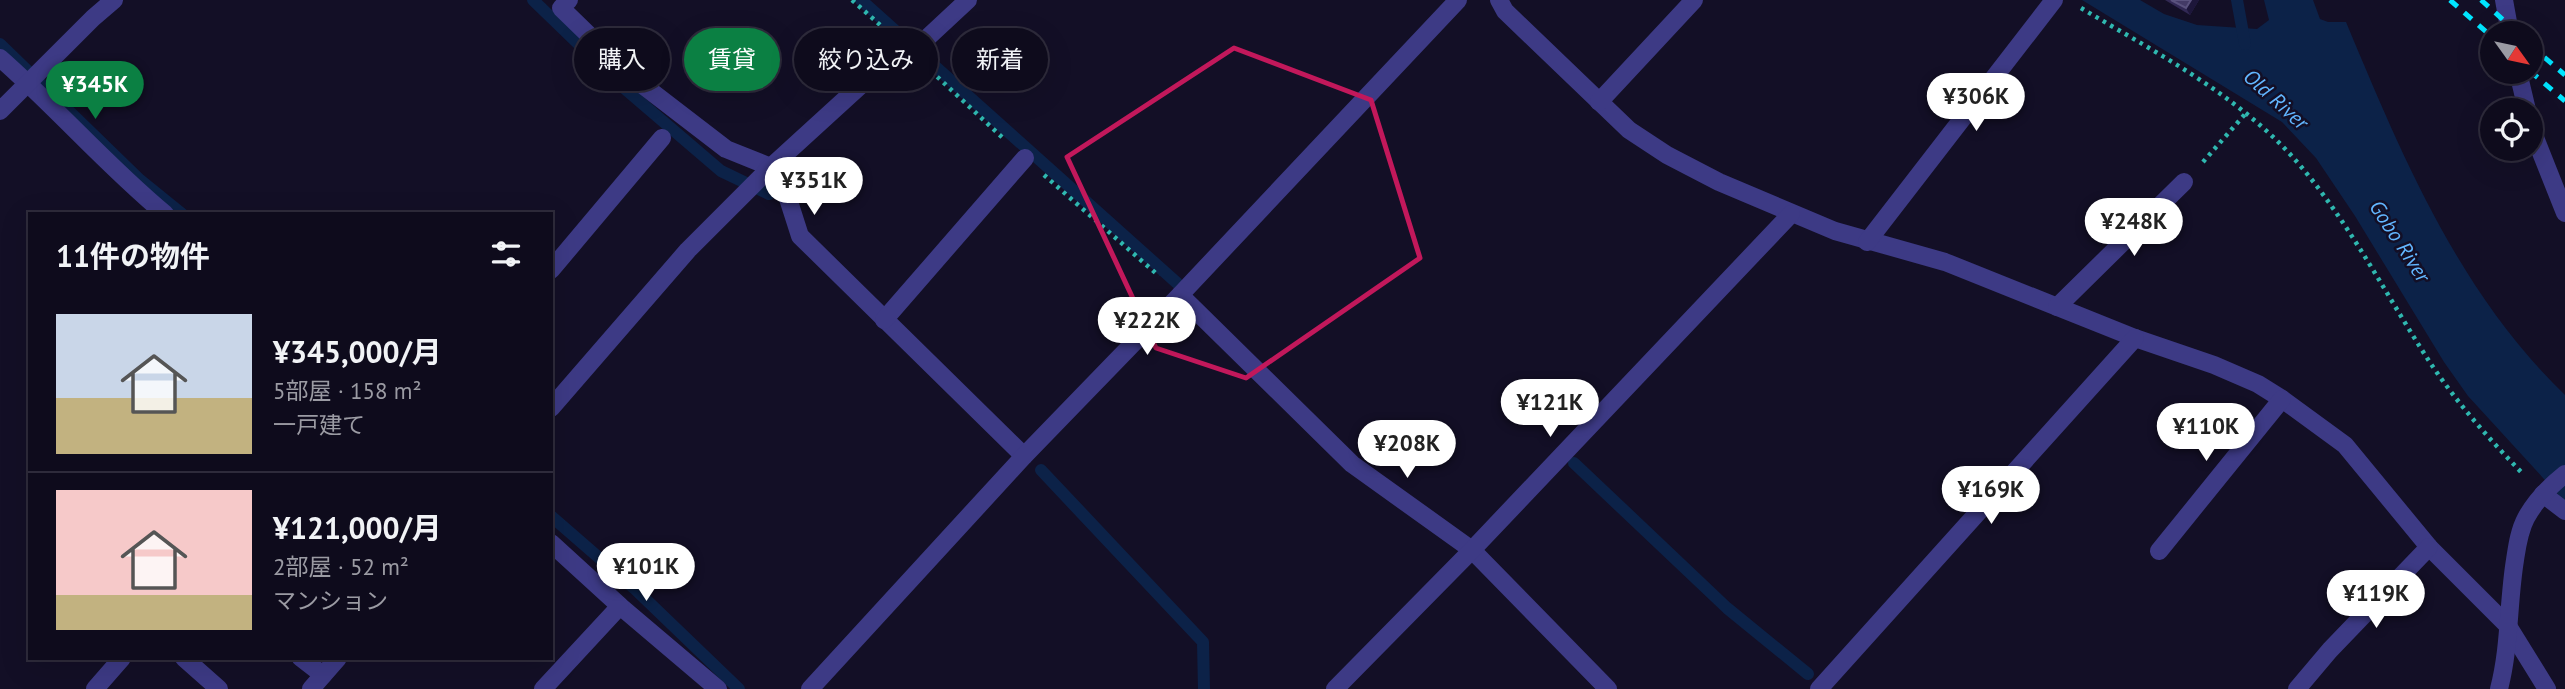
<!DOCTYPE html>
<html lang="ja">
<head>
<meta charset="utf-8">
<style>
	:root { --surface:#0e0b1c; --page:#1c1929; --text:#f1f3f6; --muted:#9b9ba3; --line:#2e2b3b; --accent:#0b8043 }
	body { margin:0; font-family:"PT Sans","Noto Sans JP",sans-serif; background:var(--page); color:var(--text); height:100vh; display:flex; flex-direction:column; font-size:26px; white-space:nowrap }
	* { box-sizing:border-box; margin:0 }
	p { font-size:23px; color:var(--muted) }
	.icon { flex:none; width:38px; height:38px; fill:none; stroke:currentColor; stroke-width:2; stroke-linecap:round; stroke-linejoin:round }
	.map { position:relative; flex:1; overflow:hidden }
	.drawer { position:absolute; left:28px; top:212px; width:525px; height:448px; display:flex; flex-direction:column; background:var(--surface); border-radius:0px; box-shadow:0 7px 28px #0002,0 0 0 2px var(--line) }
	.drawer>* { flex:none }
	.top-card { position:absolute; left:574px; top:28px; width:665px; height:63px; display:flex; gap:14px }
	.needle { width:46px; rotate:123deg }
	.fabs { position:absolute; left:2480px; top:21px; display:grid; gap:14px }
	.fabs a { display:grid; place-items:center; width:63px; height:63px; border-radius:50%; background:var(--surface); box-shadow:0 7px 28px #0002,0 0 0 2px var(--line); font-size:35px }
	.price { position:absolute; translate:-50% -60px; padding:0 16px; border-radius:24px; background:#fff; color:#222; font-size:23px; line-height:46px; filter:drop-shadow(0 2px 4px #0008) }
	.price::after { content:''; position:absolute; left:50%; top:42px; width:21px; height:16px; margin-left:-10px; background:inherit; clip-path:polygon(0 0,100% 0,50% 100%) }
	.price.selected { background:var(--accent); color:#fff }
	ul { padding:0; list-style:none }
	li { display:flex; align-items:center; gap:21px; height:175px; padding:0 28px }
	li+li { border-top:2px solid var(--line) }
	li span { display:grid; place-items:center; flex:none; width:196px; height:140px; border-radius:0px; color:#555 }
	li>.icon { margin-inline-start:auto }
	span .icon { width:84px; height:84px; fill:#fffc; stroke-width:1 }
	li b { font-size:30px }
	h2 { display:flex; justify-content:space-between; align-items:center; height:84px; padding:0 28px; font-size:30px }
	.chip { padding:0 24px; border-radius:32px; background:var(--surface); box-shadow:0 7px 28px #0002,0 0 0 2px var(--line); font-size:24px; line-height:63px }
	.chip.selected { background:var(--accent); color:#fff }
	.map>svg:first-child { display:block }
	.water { fill:#0c2248 }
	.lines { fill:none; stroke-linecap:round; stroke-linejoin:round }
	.stream { stroke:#0c2248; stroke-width:12 }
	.path { stroke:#2fb8b0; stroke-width:4.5; stroke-dasharray:3.5 5; stroke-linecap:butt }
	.minor { stroke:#3d3a85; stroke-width:18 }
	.rail { stroke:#00e5ff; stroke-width:5; stroke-dasharray:10 9; stroke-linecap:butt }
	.wall { fill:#312854 }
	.shaded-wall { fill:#1d163a }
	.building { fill:#433a66; stroke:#5a527e; stroke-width:2 }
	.marked { fill:none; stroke:#c2185b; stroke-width:5; stroke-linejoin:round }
	.labels { text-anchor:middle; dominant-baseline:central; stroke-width:5; stroke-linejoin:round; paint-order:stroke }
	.water-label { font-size:21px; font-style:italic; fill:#62b6ff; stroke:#130f26 }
</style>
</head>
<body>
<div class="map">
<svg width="2565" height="689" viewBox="0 0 2565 689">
	<rect width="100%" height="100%" fill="#130f26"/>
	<path class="water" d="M2082,0H2140L2164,14L2197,25L2257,29L2269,20L2264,0H2313L2320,19L2328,22H2346C2402,156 2459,293 2565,395V502L2468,396L2444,362L2355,216L2316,158L2282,122Z"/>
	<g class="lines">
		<g class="stream">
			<path d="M533,0L624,88L721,171L769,194"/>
			<path d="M861,0L1177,283"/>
			<path d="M2237,0L2245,44"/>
			<path d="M0,44L140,180L182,214"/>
			<path d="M1574,463L1727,608L1808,674"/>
			<path d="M1041,470L1203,642L1204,689"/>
			<path d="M551,516L635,589L739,689"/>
		</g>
		<g class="path">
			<path d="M852,0L888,32"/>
			<path d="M2081,8C2153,51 2231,91 2289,153C2346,215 2385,294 2431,364C2458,404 2490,440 2523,474"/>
			<path d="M931,71L1004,139"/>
			<path d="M2203,162L2246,113"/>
			<path d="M1044,175L1159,276"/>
		</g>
		<g class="minor">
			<path d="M569,0L561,8L631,76L726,149L771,167L784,186L800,236L1024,456"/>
			<path d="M1499,0L1505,11L1629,130L1667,155L1719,182L1835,231L1945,262L2135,338L2214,365L2258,384L2282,399L2345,445L2429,547L2508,626L2547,689"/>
			<path d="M2504,0L2510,33"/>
			<path d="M0,58C57,108 107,166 165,214"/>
			<path d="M2518,72L2527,110"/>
			<path d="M1599,102L1694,0"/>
			<path d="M0,111L93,18L114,0"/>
			<path d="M2530,125L2565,213"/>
			<path d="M1867,242L2054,0"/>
			<path d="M551,270L662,138"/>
			<path d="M1180,295L1352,464L1472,550L1608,689"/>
			<path d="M2057,307L2184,182"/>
			<path d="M884,320L1025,158"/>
			<path d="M551,408L688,250L771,167L885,63L911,53L968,0"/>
			<path d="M2543,494L2565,511"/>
			<path d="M551,543L620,606L718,689"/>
			<path d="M2159,551L2282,399"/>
			<path d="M184,658L219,689"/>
			<path d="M301,658L323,675"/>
			<path d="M95,689L122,658"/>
			<path d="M311,689L338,658"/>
			<path d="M543,689L620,606"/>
			<path d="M810,689L1024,456L1180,295L1458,0"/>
			<path d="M1335,689L1472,550L1791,214"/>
			<path d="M1819,689L2135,338"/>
			<path d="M2297,689L2330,650L2429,547"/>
			<path d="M2499,689C2510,647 2508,603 2515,560C2517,547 2519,531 2526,518C2535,501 2550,486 2565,474"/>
		</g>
		<g class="rail">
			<path d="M2450,0L2492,37"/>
			<path d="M2481,0L2518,33"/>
			<path d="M2530,45L2565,75"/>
			<path d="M2530,71L2565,101"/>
		</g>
	</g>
	<path class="wall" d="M2165,0H2199L2190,15Z"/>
	<path class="shaded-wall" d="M2191,0H2199L2190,15L2186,8Z"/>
	<path class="building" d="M2171,0H2191L2186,8Z"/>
	<path class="marked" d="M1234,48L1371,100L1420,258L1246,378L1156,348L1067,157Z"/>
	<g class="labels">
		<g class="water-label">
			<text transform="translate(2276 99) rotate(42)">Old River</text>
			<text transform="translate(2400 241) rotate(57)">Gobo River</text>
		</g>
	</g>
</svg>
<div class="fabs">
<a><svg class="needle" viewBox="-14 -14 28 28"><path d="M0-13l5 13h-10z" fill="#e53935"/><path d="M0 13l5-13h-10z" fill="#9b9ba3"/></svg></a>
<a><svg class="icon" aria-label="locate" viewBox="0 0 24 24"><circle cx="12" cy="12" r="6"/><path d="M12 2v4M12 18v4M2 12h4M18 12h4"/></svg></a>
</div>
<b class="price selected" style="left:95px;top:121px">¥345K</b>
<b class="price" style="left:1976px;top:133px">¥306K</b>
<b class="price" style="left:814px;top:217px">¥351K</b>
<b class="price" style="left:2134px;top:258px">¥248K</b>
<b class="price" style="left:1147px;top:357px">¥222K</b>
<b class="price" style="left:1550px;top:439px">¥121K</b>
<b class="price" style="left:2206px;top:463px">¥110K</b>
<b class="price" style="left:1407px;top:480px">¥208K</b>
<b class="price" style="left:1991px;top:526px">¥169K</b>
<b class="price" style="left:646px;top:603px">¥101K</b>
<b class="price" style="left:2376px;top:630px">¥119K</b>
<div class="top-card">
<a class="chip">購入</a>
<a class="chip selected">賃貸</a>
<a class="chip">絞り込み</a>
<a class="chip">新着</a>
</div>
<section class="drawer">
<h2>11件の物件<svg class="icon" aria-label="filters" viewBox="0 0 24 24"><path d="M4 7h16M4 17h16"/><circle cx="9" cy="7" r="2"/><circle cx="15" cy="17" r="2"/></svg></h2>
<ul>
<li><span style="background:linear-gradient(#c9d6e8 60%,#c2b280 0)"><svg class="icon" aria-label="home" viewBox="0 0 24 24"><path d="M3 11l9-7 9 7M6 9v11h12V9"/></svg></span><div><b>¥345,000/月</b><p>5部屋 · 158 m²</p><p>一戸建て</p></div></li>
<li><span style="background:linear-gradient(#f6c9c9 75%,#c2b280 0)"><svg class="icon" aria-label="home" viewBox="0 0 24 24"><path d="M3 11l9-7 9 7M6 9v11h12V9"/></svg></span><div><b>¥121,000/月</b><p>2部屋 · 52 m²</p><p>マンション</p></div></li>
</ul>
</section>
</div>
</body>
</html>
